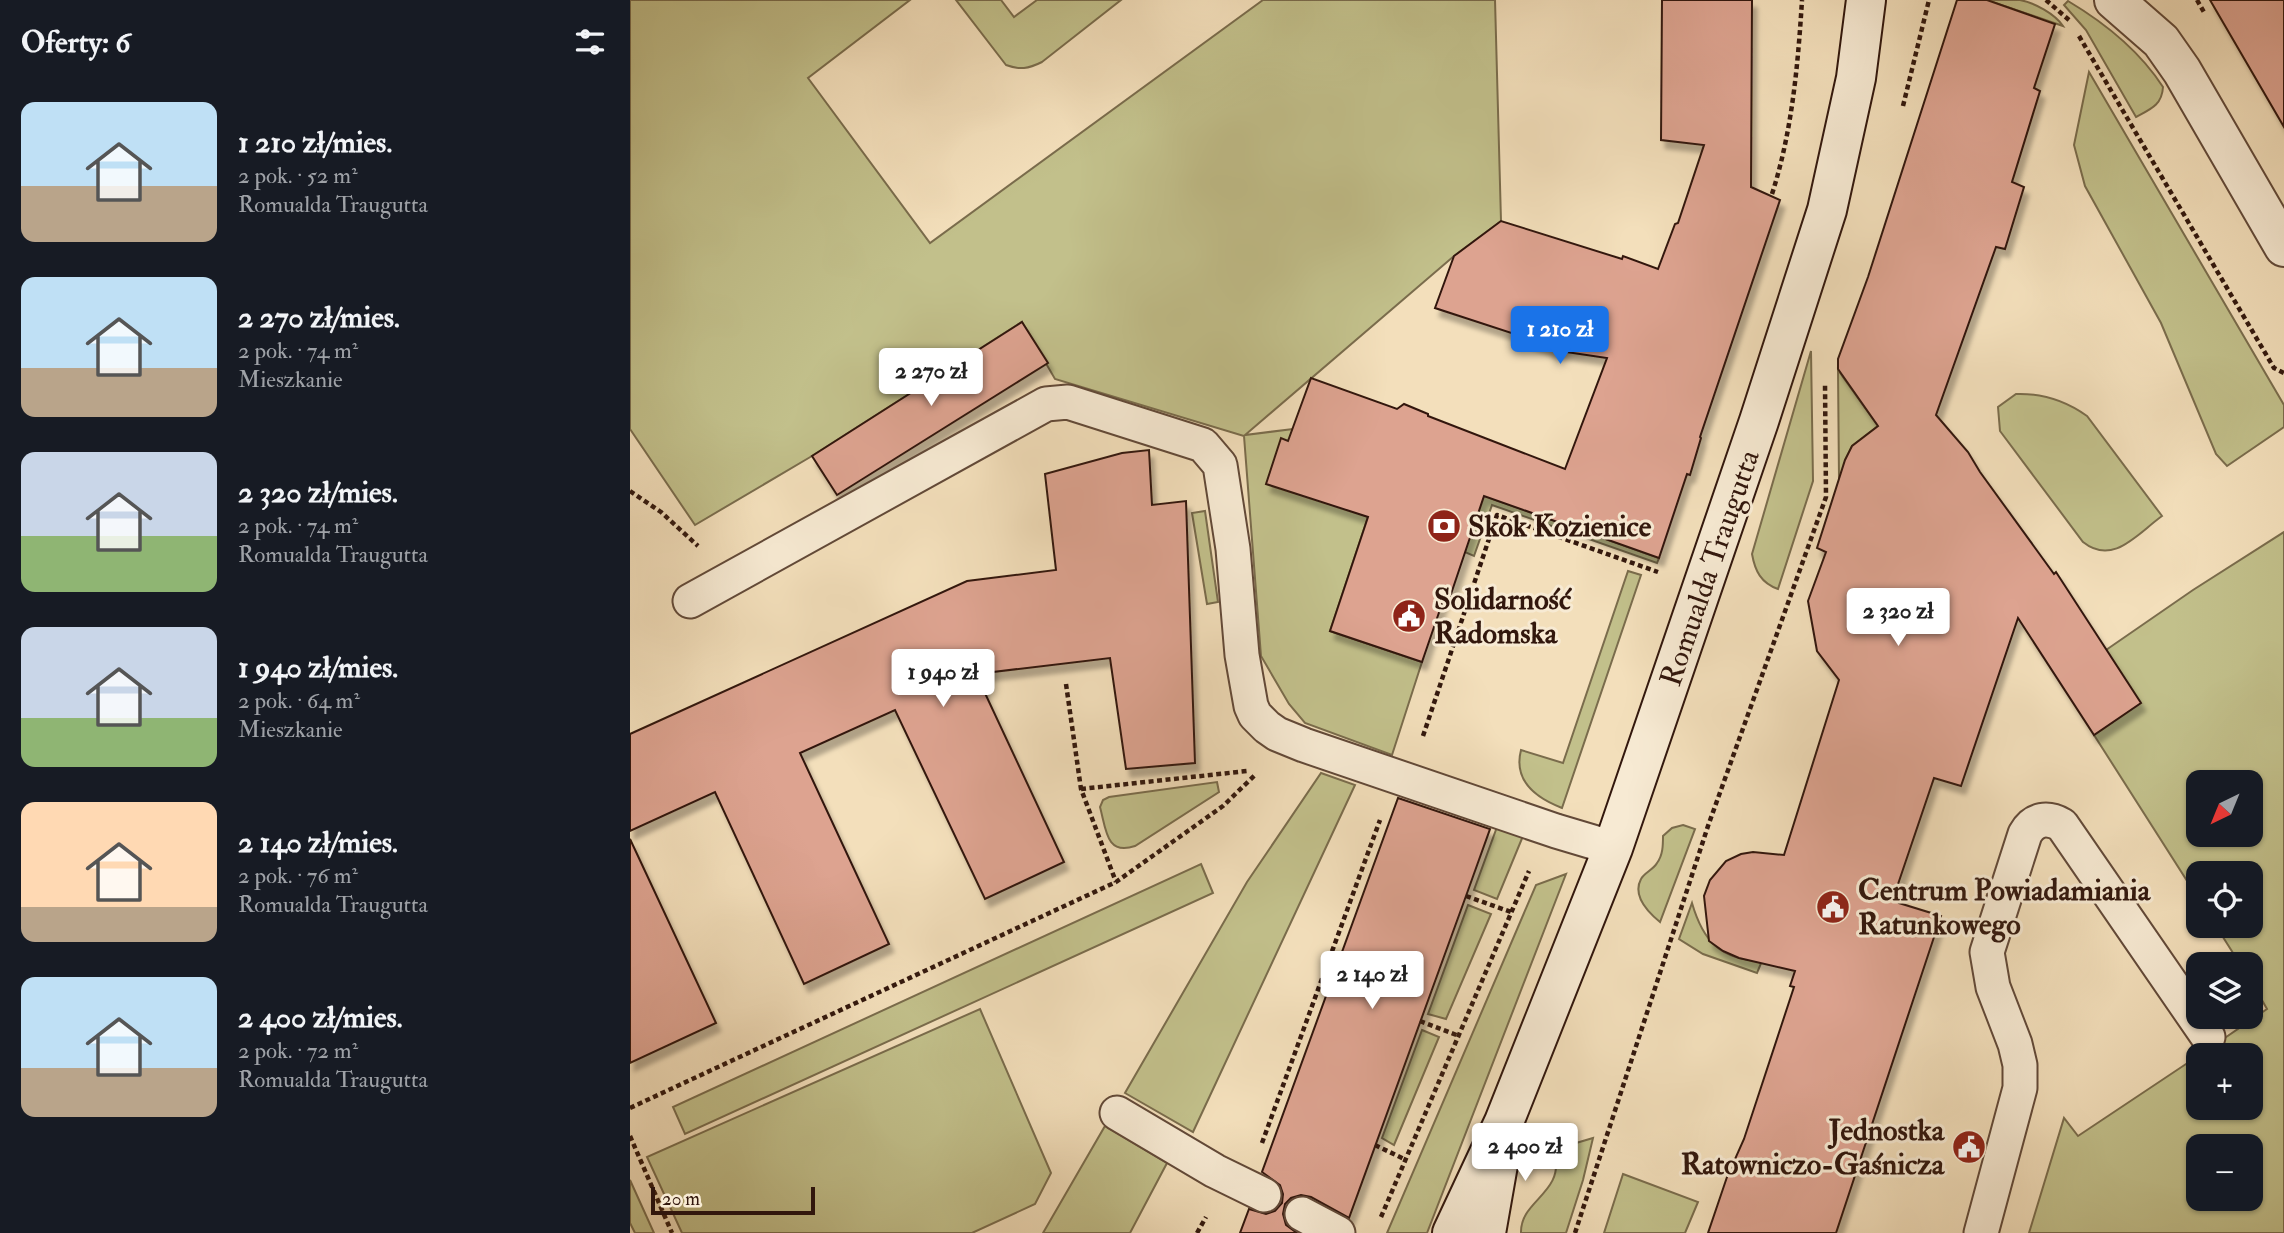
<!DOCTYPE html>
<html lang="pl">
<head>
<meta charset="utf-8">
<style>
	:root { --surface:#171b24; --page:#242831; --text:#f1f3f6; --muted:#9ea1a6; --accent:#1a73e8 }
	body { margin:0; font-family:"IM FELL Double Pica",serif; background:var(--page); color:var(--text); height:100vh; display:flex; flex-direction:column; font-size:26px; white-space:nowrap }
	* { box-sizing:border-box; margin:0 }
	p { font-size:23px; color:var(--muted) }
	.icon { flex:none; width:38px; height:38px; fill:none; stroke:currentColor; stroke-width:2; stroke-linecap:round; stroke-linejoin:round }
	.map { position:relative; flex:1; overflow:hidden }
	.panel { display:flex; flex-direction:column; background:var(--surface); width:630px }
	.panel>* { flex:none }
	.needle { width:46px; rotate:223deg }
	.buttons { position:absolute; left:1556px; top:770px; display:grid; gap:14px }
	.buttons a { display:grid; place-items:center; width:77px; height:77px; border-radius:14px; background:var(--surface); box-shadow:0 2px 5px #0004; font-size:35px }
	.scale { position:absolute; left:21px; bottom:18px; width:164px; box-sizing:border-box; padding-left:7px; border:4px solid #32170d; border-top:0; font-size:19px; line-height:24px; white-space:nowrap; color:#32170d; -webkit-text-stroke:5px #f7ead3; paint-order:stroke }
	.price { position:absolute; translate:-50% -60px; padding:0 16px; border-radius:7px; background:#fff; color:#222; font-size:23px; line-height:46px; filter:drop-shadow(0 2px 4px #0008) }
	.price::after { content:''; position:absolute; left:50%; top:42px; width:21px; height:16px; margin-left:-10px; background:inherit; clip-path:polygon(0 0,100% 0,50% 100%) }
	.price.selected { background:var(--accent); color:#fff }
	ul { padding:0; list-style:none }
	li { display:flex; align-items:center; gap:21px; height:175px; padding:0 21px }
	li span { display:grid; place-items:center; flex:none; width:196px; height:140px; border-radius:14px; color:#555 }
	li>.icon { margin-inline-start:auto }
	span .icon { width:84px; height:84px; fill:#fffc; stroke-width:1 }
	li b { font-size:30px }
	h2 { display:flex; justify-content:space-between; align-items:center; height:84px; padding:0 21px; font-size:30px }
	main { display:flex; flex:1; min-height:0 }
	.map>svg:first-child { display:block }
	.green { fill:#c2c08b; stroke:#7a6c4c; stroke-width:2; fill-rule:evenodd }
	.building { fill:#dda390; stroke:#32170d; stroke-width:2; filter:url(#shadow) }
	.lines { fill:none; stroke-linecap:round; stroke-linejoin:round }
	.lane-casing { stroke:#624938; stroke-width:37 }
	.street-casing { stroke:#624938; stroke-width:42 }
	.secondary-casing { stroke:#32170d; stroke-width:42 }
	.path { stroke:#32170d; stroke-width:4.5; stroke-dasharray:5 3.5; stroke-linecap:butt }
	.lane { stroke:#f7ead3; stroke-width:33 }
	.street { stroke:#f7ead3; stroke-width:38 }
	.secondary { stroke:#f7ead3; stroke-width:38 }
	.labels { text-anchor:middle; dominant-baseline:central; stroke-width:6; stroke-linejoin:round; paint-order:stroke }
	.poi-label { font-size:30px; font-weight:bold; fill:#32170d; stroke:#f7ead3; text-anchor:start }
	.street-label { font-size:30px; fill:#32170d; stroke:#f7ead3 }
</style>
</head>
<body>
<main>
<section class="panel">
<h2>Oferty: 6<svg class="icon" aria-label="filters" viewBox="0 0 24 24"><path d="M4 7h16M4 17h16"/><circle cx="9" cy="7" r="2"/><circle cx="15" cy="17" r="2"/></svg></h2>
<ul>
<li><span style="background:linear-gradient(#bfe0f5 60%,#b9a48a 0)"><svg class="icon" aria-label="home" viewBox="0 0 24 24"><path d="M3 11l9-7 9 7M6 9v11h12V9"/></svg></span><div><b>1 210 zł/mies.</b><p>2 pok. · 52 m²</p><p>Romualda Traugutta</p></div></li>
<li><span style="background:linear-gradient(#bfe0f5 65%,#b9a48a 0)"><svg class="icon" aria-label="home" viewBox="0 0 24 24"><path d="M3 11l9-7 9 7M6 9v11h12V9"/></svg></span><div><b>2 270 zł/mies.</b><p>2 pok. · 74 m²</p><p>Mieszkanie</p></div></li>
<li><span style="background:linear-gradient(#c9d6e8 60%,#8fb573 0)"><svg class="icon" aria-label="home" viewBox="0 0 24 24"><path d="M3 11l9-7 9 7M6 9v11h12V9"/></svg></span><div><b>2 320 zł/mies.</b><p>2 pok. · 74 m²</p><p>Romualda Traugutta</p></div></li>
<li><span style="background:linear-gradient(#c9d6e8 65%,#8fb573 0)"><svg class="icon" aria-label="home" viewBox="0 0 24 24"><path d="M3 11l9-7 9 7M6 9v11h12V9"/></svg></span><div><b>1 940 zł/mies.</b><p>2 pok. · 64 m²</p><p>Mieszkanie</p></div></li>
<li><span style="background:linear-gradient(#ffd9b3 75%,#b9a48a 0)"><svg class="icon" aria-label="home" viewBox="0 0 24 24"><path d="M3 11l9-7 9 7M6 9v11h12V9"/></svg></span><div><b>2 140 zł/mies.</b><p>2 pok. · 76 m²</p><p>Romualda Traugutta</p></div></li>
<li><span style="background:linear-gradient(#bfe0f5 65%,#b9a48a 0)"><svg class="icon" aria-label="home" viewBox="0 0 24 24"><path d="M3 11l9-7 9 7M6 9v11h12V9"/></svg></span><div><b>2 400 zł/mies.</b><p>2 pok. · 72 m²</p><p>Romualda Traugutta</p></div></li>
</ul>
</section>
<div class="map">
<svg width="1654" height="1233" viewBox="0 0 1654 1233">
	<defs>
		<filter id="shadow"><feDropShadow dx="4.5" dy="8" stdDeviation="2" flood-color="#0004"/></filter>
	</defs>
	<rect width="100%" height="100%" fill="#f3dfbb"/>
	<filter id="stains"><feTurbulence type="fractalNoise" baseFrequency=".00286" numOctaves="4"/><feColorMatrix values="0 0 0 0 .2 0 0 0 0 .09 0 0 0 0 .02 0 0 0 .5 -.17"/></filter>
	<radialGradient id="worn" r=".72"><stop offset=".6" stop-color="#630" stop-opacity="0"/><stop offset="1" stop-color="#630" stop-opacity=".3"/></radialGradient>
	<g class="green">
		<path d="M0,0H280L178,78L300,243L633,0H865L871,221L824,256L615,435L663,429L756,463L700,631L792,662L762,755L675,723L659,704L631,656L614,436L425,379L392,322L182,456L65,525L0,429Z"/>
		<path d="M326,0H371L384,17L407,0H491L412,62C398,69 390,70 376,65Z"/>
		<path d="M1357,0C1367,0 1380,0 1390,0C1405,3 1425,14 1433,26Z"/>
		<path d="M1438,1C1475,23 1509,50 1533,87C1532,105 1521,109 1506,117L1456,30L1434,5Z"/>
		<path d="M1459,72L1654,405V427L1597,466L1586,454L1531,323L1455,186L1444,145Z"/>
		<path d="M1181,351L1183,481L1148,589C1131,583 1125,571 1122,554Z"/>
		<path d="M1208,370L1248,426L1222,446L1209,479Z"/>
		<path d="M1386,394C1413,393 1436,401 1457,416L1532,516C1507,534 1483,566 1453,542L1370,431L1368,407Z"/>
		<path d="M849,494L1029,558L1027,563L862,505L844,556L830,550Z"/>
		<path d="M575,511L588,602L577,604L562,513Z"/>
		<path d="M1654,532V1233H1399L1434,1118L1448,1136L1568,1056V1108H1620V1055H1570L1637,1009L1621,981L1620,964H1610L1586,926H1620V873H1568V898L1464,735L1476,650L1563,590ZM1568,782H1620V835H1568ZM1568,1146H1620V1199H1568Z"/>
		<path d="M998,571L1011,575L932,808C906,798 883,781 891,750L933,763Z"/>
		<path d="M691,773L725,785L563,1132L495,1093L617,882Z"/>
		<path d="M587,782L589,792L505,846C476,856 476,829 470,807L473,800L479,797Z"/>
		<path d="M1053,825L1065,829L1030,922C1019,913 1002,896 1011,879C1014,873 1024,869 1027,863C1033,855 1033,845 1033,836L1042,828Z"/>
		<path d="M867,827L893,836L867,899L844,890Z"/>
		<path d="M571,864L583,893L55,1134L43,1107Z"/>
		<path d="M936,874L797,1233H757L906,885Z"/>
		<path d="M1062,903C1073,941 1090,960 1132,961L1127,973L1073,954L1049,939Z"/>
		<path d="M838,905L861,914L816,1019L798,1014Z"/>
		<path d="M350,1009L421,1173L405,1204L342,1233H52L17,1157Z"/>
		<path d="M792,1030L809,1037L764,1145L752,1138Z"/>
		<path d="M475,1126L537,1163L500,1233H413Z"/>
		<path d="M963,1138L953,1180L936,1233H891C890,1200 934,1194 925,1154L936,1146Z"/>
		<path d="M993,1174L1068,1202L1055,1233H974Z"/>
		<path d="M0,1180L24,1233H5L0,1223Z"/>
	</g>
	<g class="building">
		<path d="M1032,0H1122L1121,187L1150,200L1070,437L1071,438L1060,475L1057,474L1029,558L854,496L820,597L815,595L792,662L700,631L738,517L636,484L651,438L658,441L681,378L767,409L774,404L798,414V416L935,469L977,358L923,350L899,341L897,338L805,308L824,256L871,221L992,259L993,256L1028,269L1045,224L1048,223L1074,145L1031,140Z"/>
		<path d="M1327,0H1357L1425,24L1404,88L1410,91L1382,182L1394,187L1375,249L1366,247L1306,415L1338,452L1350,472L1424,574L1426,572L1511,703L1464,735L1388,618L1331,786L1304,778L1265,893L1272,895L1269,903L1311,916L1206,1233H1078L1097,1177L1114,1139L1164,987L1160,986L1165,971L1109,958L1093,951L1079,941L1074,896L1080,880L1096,861L1111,854L1123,852L1154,855L1209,680L1187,651L1178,601L1196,552L1187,548L1215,460L1222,446L1248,426L1208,369V359L1238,277Z"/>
		<path d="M1580,0H1654V127Z"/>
		<path d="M392,322L418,363L207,495L182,456Z"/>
		<path d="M519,450L522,505L556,501L565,763L496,769L480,658L346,674L434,862L355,899L265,710L170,753L259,944L174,984L85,792L0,831V734L337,581L426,570L415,474L492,453Z"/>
		<path d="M768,798L860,829L836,896L719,1218L681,1197L671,1195L661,1198L655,1204L653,1214L656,1225L667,1233H610L619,1209L636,1214L645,1211L652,1203L653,1194L650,1185L632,1172Z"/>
		<path d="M0,839L86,1023L0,1063Z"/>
	</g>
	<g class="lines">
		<g class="lane-casing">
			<g id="lane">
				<path d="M60,601L416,404L438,402L573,445L590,465L603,549L612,655L621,706L625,715L637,727L647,734L674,745L926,831L983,848"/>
				<path d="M487,1113L585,1171L634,1195"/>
				<path d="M672,1214L708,1233"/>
				<path d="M1351,1233L1390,1088V1065L1385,1044L1363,987L1357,952L1395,834C1404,818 1418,817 1432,825L1578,1037"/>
			</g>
		</g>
		<g class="street-casing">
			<path id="street" d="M1484,0L1531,41L1552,71L1654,247"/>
		</g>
		<g class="secondary-casing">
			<g id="secondary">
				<path d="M822,1233L874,1122L983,848L1129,421L1197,210L1226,78L1236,0"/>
				<path d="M856,1233L869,1159"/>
			</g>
		</g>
		<g class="path">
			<path d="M1416,0L1439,20"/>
			<path d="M1567,0L1575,14"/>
			<path d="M1449,36L1644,368L1654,373"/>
			<path d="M1273,106L1299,0"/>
			<path d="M1142,194C1162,132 1168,65 1172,0"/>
			<path d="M0,491L31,512L68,546"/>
			<path d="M436,684L451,789L486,882"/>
			<path d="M793,736L867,515L1028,572"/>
			<path d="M451,789L617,771"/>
			<path d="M836,896L881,912"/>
			<path d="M790,1021L829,1036"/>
			<path d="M0,1108L486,882L593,806L626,774"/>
			<path d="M0,1136L42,1233"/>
			<path d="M632,1143L750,820"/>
			<path d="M745,1145L774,1159"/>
			<path d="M751,1217L899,871"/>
			<path d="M567,1233L576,1217"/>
			<path d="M945,1233L1078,826L1196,497L1195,383"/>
		</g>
		<use href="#lane" class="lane"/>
		<use href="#street" class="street"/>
		<use href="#secondary" class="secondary"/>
	</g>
	<defs>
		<g id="bank-disc" transform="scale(1.75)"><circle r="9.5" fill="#8f2418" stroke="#f7ead3"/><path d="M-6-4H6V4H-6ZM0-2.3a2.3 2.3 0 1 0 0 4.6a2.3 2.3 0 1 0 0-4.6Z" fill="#fff"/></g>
		<g id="civic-disc" transform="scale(1.75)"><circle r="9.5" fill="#8f2418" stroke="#f7ead3"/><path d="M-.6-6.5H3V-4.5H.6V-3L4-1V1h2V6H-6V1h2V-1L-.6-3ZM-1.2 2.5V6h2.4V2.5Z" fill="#fff"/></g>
	</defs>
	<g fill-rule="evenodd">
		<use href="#bank-disc" x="814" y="526"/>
		<use href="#civic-disc" x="779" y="616"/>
		<use href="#civic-disc" x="1203" y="907"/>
		<use href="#civic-disc" x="1339" y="1147"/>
	</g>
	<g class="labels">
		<g class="poi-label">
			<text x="838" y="526">Skok Kozienice</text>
			<text x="804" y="599">Solidarność<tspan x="804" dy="34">Radomska</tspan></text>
			<text x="1228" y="890">Centrum Powiadamiania<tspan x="1228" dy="34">Ratunkowego</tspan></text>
			<text x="1314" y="1130" text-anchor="end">Jednostka<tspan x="1314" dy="34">Ratowniczo-Gaśnicza</tspan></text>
		</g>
		<g class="street-label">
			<text transform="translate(1080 568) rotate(-71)">Romualda Traugutta</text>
		</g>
	</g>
	<rect width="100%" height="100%" filter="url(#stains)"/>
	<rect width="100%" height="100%" fill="url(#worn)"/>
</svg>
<div class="buttons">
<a><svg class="needle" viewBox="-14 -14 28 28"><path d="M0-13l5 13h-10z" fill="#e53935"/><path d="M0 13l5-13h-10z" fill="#9ea1a6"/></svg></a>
<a><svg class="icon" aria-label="locate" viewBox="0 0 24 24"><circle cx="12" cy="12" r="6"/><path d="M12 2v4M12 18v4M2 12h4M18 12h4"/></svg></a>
<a><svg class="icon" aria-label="layers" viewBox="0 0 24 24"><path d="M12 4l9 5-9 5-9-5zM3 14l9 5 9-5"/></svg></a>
<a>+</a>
<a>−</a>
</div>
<div class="scale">20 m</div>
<b class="price selected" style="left:930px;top:366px">1 210 zł</b>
<b class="price" style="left:301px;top:408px">2 270 zł</b>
<b class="price" style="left:1268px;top:648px">2 320 zł</b>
<b class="price" style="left:313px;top:709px">1 940 zł</b>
<b class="price" style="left:742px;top:1011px">2 140 zł</b>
<b class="price" style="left:895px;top:1183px">2 400 zł</b>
</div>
</main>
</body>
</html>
